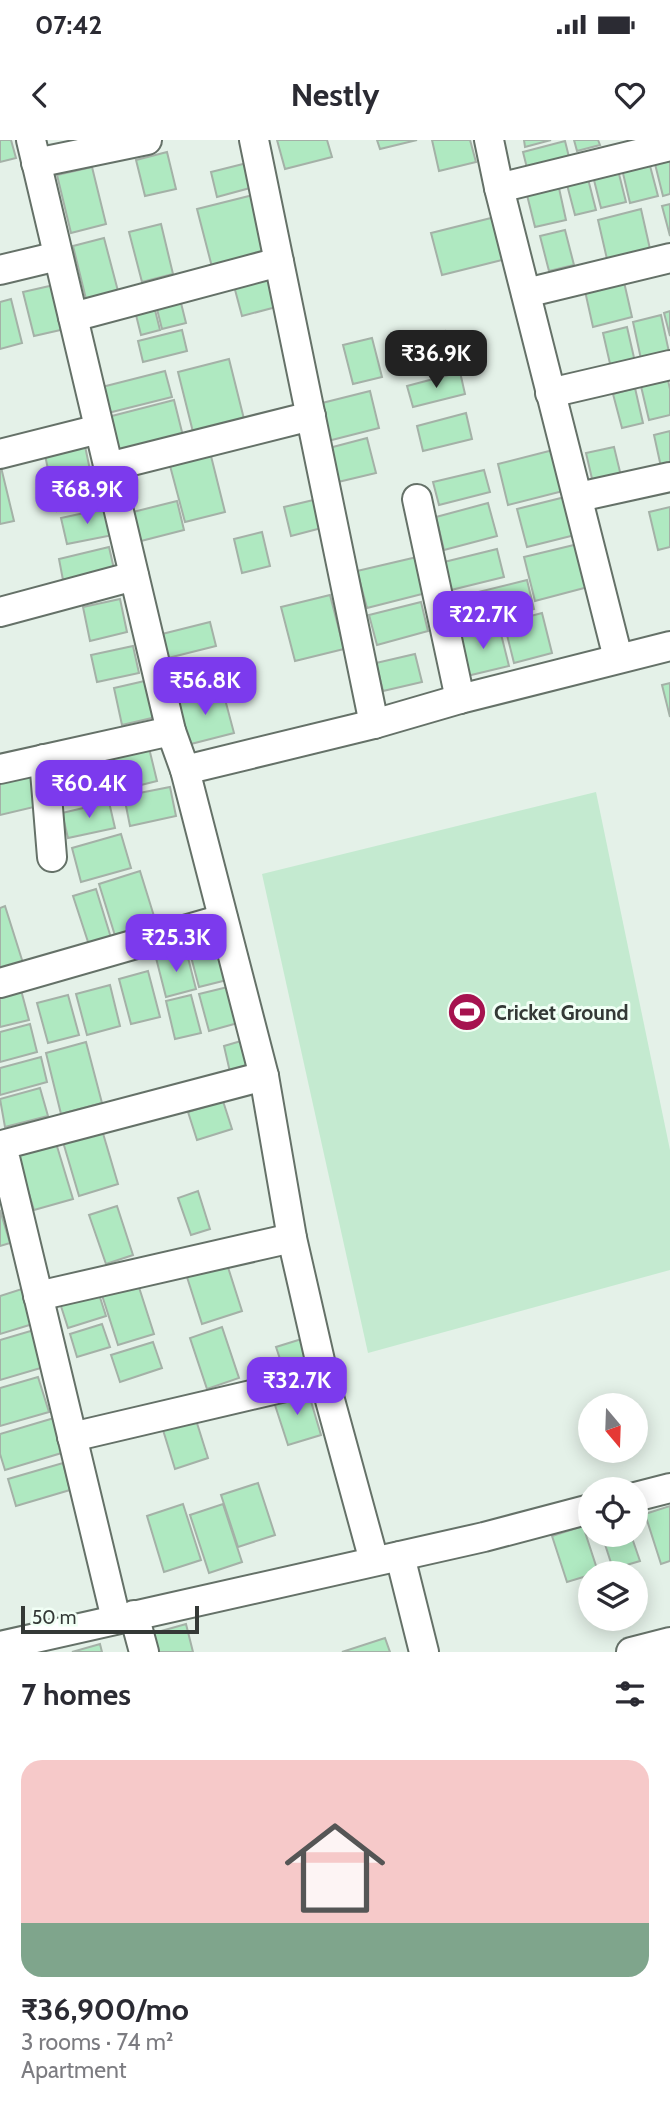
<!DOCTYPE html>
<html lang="en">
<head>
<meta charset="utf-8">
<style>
	:root { --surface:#fff; --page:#f7f7f7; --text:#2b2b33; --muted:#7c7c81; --accent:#7c3aed }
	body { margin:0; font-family:Cabin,sans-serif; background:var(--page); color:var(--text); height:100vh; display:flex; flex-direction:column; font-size:26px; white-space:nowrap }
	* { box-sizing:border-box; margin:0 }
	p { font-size:23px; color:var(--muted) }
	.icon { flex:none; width:38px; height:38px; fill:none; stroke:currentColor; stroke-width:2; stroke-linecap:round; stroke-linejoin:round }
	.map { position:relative; height:1512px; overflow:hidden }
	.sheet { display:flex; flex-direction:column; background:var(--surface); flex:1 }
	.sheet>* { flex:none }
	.needle { width:46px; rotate:161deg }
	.buttons { position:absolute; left:578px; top:1253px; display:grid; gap:14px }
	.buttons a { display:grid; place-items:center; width:70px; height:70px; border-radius:50%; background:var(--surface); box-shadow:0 4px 18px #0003; font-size:35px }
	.scale { position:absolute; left:21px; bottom:18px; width:178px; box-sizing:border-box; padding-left:7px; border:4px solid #343936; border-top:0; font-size:19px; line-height:24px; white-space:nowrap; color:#343936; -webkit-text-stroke:5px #f1fff5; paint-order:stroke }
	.price { position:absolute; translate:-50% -60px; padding:0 16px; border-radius:14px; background:var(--accent); color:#fff; font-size:23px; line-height:46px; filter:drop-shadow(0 2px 4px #0008) }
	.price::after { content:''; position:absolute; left:50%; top:42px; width:21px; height:16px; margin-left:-10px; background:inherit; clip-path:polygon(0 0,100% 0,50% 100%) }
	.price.selected { background:#222; color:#fff }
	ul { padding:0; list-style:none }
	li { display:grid; align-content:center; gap:14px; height:371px; padding:0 21px }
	li span { display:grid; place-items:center; height:217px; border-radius:21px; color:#555 }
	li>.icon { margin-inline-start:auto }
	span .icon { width:126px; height:126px; fill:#fffc; stroke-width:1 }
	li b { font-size:30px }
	h2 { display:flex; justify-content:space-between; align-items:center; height:84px; padding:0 21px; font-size:30px }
	.status { display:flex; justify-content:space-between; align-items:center; height:49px; padding:0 35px; background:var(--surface); direction:ltr }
	.status svg { height:19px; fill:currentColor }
	header { display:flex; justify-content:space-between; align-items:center; height:91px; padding:0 21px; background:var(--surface); font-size:32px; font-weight:800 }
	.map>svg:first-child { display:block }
	.green { fill:#c4ead0 }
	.building { fill:#afe9c1; stroke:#a4b1a7; stroke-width:2 }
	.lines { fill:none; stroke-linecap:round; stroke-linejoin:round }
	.street-casing { stroke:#657168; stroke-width:32 }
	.street { stroke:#fff; stroke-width:28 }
	.labels { text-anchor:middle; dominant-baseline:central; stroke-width:6; stroke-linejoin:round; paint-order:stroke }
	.poi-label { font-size:21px; font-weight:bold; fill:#343936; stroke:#f1fff5; text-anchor:start }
</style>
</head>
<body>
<div class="status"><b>07:42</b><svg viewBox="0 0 49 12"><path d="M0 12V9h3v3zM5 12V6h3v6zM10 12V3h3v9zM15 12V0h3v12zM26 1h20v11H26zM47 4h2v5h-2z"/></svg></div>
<header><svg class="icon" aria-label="back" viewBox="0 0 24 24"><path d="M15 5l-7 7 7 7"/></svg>Nestly<svg class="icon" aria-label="heart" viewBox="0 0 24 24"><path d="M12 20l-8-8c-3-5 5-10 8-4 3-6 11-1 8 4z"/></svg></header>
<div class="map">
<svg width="670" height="1512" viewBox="0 0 670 1512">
	<rect width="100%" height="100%" fill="#e4f1e8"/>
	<path class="green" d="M596,652L670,1010V1130L368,1213L262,734Z"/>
	<g class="building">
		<path d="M0,0H11L16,18L0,22Z"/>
		<path d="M277,0H327L332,17L285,29Z"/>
		<path d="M377,0H417L380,9Z"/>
		<path d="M432,0H470L476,22L439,31Z"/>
		<path d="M524,0H551L525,7Z"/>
		<path d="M574,0H598L600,5L577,11Z"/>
		<path d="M565,1L569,17L527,28L523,12Z"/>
		<path d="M167,12L176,49L145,56L136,20Z"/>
		<path d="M670,16V54L663,56L654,20Z"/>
		<path d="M255,21L261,45L217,57L211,32Z"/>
		<path d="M649,22L658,56L630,63L622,29Z"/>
		<path d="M92,27L106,84L71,93L57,35Z"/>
		<path d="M618,30L626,62L601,68L593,36Z"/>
		<path d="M587,35L596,70L575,75L566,41Z"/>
		<path d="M557,39L566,80L535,87L525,47Z"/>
		<path d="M253,55L267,113L212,127L197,69Z"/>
		<path d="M670,64V96L662,66Z"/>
		<path d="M641,69L650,109L607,119L598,80Z"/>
		<path d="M495,77L506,119L442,135L431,93Z"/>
		<path d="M161,84L173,134L142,142L129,92Z"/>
		<path d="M565,90L574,125L549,131L540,96Z"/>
		<path d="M104,98L118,151L86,159L73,106Z"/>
		<path d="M272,136L280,166L242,176L234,146Z"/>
		<path d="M624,142L632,177L593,187L585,151Z"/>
		<path d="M54,145L65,189L34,196L23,152Z"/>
		<path d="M11,159L22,203L0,209V162Z"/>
		<path d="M180,159L186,183L162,189L156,165Z"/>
		<path d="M155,170L160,190L141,195L136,175Z"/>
		<path d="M670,171V196L664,173Z"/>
		<path d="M661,175L669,212L641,219L633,182Z"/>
		<path d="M627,187L635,222L611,228L603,193Z"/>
		<path d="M182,190L187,211L143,222L138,201Z"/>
		<path d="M445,191L452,219L407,230L400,203Z"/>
		<path d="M372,198L382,237L353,244L343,205Z"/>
		<path d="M229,219L244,279L193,292L178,232Z"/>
		<path d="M165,231L172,257L104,274L98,248Z"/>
		<path d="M460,232L465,254L413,267L407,246Z"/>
		<path d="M667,236L670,249V275L649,280L640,242Z"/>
		<path d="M635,248L643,283L622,288L613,254Z"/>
		<path d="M370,251L379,288L320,303L310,266Z"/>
		<path d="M174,260L183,296L113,314L104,278Z"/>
		<path d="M466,273L472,299L423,311L417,286Z"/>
		<path d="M670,291V325L661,327L654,295Z"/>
		<path d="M367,298L376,333L338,342L329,308Z"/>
		<path d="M85,306L90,330L50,339L45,315Z"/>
		<path d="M614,307L621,336L593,343L586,313Z"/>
		<path d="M557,309L567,350L508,365L498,324Z"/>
		<path d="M210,312L225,372L185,382L169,322Z"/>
		<path d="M0,323L14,381L0,384Z"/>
		<path d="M484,330L490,352L439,365L433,342Z"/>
		<path d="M94,342L98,362L57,371L53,351Z"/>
		<path d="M326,357L333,385L291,396L284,367Z"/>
		<path d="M565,357L575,395L527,407L517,369Z"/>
		<path d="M177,361L184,390L141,401L133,372Z"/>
		<path d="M488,363L497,396L444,410L436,377Z"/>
		<path d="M670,367V407L658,410L649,372Z"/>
		<path d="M107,368L113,395L67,404L61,378Z"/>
		<path d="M262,392L270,426L242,433L234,399Z"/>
		<path d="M578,404L588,447L535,461L524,417Z"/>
		<path d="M109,407L114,429L63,440L59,419Z"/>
		<path d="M497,409L504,437L447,451L440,423Z"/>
		<path d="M417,417L426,453L367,468L357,431Z"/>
		<path d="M527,440L534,469L465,487L458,457Z"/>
		<path d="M330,455L344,509L295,521L281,467Z"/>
		<path d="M120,459L127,492L90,501L83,467Z"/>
		<path d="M421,462L428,491L377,505L369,475Z"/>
		<path d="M542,473L552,513L514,523L504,483Z"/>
		<path d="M210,482L216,506L168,518L162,494Z"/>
		<path d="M499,486L509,526L467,536L457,497Z"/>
		<path d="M133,506L139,533L97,542L91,515Z"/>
		<path d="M415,514L422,542L383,551L376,523Z"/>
		<path d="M149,540L156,577L122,585L114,548Z"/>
		<path d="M670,543V577L662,545Z"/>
		<path d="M222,548L234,593L187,605L176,560Z"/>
		<path d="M149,608L157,641L121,650L113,617Z"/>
		<path d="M108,619L114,651L69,660L63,629Z"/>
		<path d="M30,634L38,666L0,675V642Z"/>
		<path d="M170,647L176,676L130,686L124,656Z"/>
		<path d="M109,662L115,688L68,698L62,673Z"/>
		<path d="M121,694L131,728L81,742L72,708Z"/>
		<path d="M140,731L158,789L117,802L99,744Z"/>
		<path d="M96,749L112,801L90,808L73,756Z"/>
		<path d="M5,766L23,823L0,830V768Z"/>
		<path d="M217,802L227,840L199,847L189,809Z"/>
		<path d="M186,810L196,849L166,857L156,818Z"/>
		<path d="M148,831L160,877L131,884L119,839Z"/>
		<path d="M110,845L120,886L87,895L76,854Z"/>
		<path d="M236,845L245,881L209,891L199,854Z"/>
		<path d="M21,850L29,880L0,887V855Z"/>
		<path d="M68,855L79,895L48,903L37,863Z"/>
		<path d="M191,855L201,893L175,899L166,861Z"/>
		<path d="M30,884L37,912L0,922V892Z"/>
		<path d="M241,901L248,927L230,932L224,906Z"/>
		<path d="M86,902L102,963L61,974L46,913Z"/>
		<path d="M41,917L47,942L0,955V928Z"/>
		<path d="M40,948L48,976L5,987L0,959Z"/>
		<path d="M223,961L232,989L197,1000L188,972Z"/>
		<path d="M102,990L118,1044L79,1056L63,1002Z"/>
		<path d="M56,1003L73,1059L34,1070L17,1015Z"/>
		<path d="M198,1051L210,1089L191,1095L178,1058Z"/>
		<path d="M117,1066L133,1115L106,1124L89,1075Z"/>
		<path d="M0,1070L10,1103L0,1106Z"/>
		<path d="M226,1121L242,1171L202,1184L186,1134Z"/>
		<path d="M136,1138L154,1194L118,1205L100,1149Z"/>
		<path d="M25,1148L36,1183L0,1194V1156Z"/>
		<path d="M97,1148L106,1176L68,1188L59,1160Z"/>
		<path d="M102,1184L110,1207L77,1217L70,1194Z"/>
		<path d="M222,1187L239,1238L207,1249L190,1198Z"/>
		<path d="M34,1190L44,1227L0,1240V1200Z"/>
		<path d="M308,1197L316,1224L285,1234L276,1207Z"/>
		<path d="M153,1202L162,1228L120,1242L111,1215Z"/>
		<path d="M38,1237L49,1272L0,1286V1248Z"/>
		<path d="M307,1248L321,1295L288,1305L273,1259Z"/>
		<path d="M54,1278L65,1312L5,1330L0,1314V1294Z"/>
		<path d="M196,1280L208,1318L175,1329L163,1290Z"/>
		<path d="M63,1323L70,1350L16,1366L8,1339Z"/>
		<path d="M258,1343L275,1395L238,1407L221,1355Z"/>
		<path d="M183,1364L201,1420L164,1432L147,1376Z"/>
		<path d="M223,1364L242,1422L209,1433L190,1375Z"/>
		<path d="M670,1366V1421L661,1424L645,1374Z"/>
		<path d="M583,1386L598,1432L590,1433V1435L567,1442L552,1396Z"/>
		<path d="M602,1395H631L640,1421L613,1429Z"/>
		<path d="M186,1484L193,1512H152L147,1495Z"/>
		<path d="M385,1498L390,1512H342Z"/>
		<path d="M100,1504L102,1512H72Z"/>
	</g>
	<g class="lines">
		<g class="street-casing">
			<g id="street">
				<path d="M31,0L171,591L185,630L264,936L292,1098L324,1238L374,1421"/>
				<path d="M254,0L374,584"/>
				<path d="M489,0L499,48L618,518"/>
				<path d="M36,23L147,0"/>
				<path d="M499,48L670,6"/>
				<path d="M0,130L58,116"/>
				<path d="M526,153L670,118"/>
				<path d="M73,177L279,122"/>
				<path d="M550,253L670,225"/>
				<path d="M0,314L99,289"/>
				<path d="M108,327L311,276"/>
				<path d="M579,357L670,337"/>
				<path d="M417,359L460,559"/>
				<path d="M0,472L134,436"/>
				<path d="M44,619L52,717"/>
				<path d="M0,629L171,591"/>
				<path d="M185,630L374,584L460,559L670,506"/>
				<path d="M0,843L223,779"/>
				<path d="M38,1156L292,1098"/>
				<path d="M72,1297L324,1238"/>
				<path d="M635,1357L670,1348"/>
				<path d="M400,1416L424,1512"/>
				<path d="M134,1475L144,1512"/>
				<path d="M116,1479L2,1005L264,936"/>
				<path d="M0,1506L484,1397L590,1369"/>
				<path d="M631,1512L670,1502"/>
			</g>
		</g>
		<use href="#street" class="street"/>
	</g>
	<defs>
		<g id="stadium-disc" transform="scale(2.0125)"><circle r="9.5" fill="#a6134f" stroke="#f1fff5"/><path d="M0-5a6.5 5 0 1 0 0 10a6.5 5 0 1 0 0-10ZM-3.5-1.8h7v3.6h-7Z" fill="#fff"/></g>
	</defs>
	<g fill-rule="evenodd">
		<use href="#stadium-disc" x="467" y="872"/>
	</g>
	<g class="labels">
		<g class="poi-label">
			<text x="494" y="872">Cricket Ground</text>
		</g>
	</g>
</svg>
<div class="buttons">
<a><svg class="needle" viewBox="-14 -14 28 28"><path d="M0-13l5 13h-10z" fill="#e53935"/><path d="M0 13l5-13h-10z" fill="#7c7c81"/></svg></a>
<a><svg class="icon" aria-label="locate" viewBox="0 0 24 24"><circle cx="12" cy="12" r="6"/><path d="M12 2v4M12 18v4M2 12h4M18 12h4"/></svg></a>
<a><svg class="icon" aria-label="layers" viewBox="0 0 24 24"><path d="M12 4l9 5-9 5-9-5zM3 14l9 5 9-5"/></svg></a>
</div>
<div class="scale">50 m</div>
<b class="price selected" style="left:436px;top:250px">₹36.9K</b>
<b class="price" style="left:87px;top:386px">₹68.9K</b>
<b class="price" style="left:483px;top:511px">₹22.7K</b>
<b class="price" style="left:205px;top:577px">₹56.8K</b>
<b class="price" style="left:89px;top:680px">₹60.4K</b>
<b class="price" style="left:176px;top:834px">₹25.3K</b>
<b class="price" style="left:297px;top:1277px">₹32.7K</b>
</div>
<section class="sheet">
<h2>7 homes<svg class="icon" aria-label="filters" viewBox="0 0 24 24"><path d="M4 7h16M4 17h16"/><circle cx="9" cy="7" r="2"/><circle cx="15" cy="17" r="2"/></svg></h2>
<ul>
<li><span style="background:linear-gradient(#f6c9c9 75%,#7fa58c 0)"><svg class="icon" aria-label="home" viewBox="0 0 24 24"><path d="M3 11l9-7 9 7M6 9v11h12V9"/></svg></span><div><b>₹36,900/mo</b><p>3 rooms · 74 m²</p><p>Apartment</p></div></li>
</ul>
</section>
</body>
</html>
